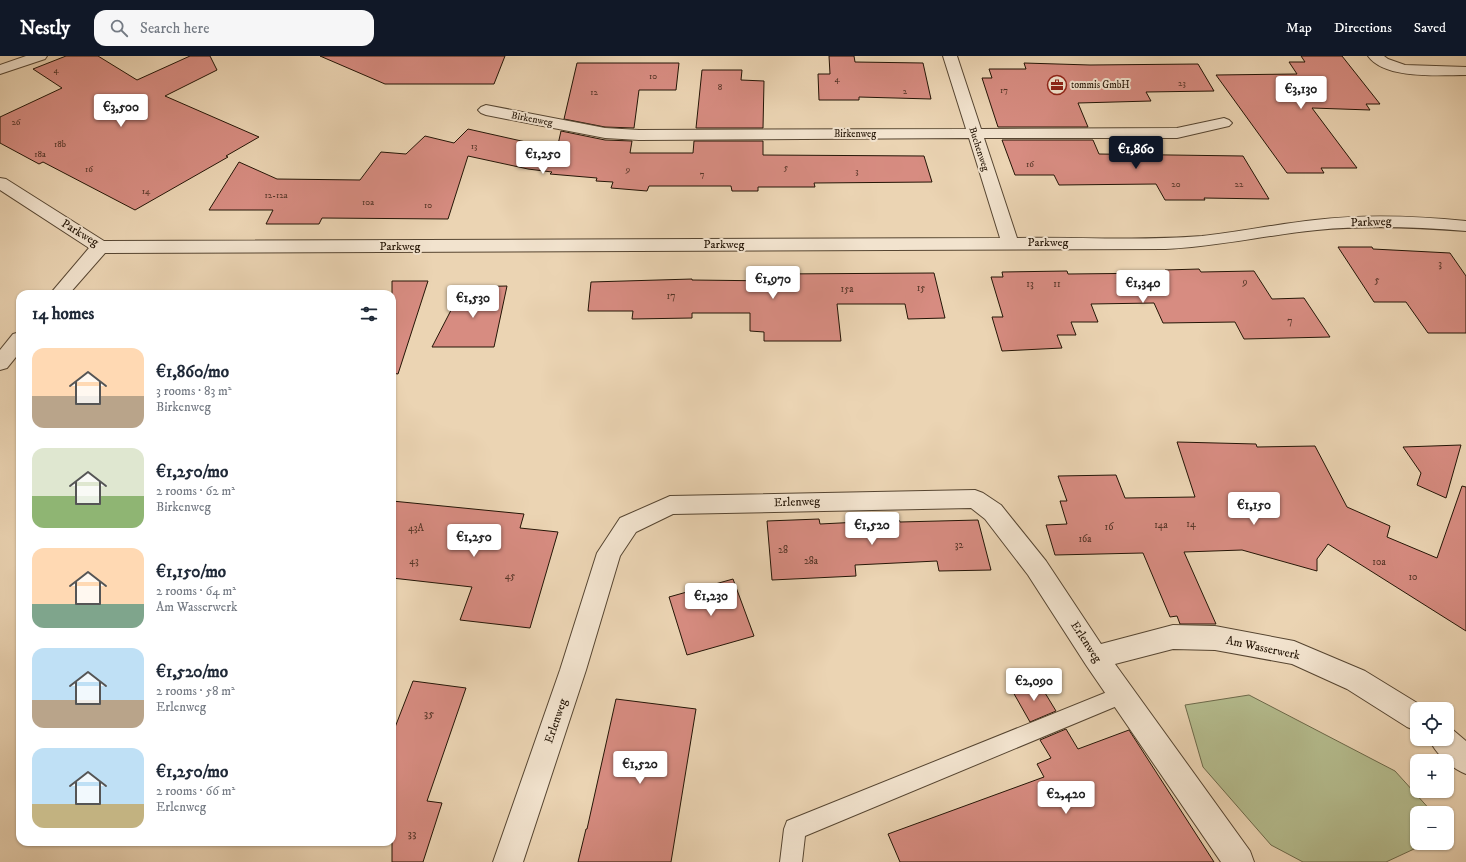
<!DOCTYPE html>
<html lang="en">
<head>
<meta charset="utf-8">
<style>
	:root { --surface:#fff; --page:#f6f6f7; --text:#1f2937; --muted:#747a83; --accent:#111827 }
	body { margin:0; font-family:"IM FELL DW Pica",serif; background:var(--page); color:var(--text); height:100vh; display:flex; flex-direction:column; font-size:15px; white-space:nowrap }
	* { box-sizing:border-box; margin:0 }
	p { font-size:13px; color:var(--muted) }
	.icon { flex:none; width:22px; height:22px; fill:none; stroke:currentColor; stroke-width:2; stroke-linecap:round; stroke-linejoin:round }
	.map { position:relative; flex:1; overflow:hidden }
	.side { position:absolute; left:16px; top:234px; width:380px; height:556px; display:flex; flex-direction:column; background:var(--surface); border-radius:12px; box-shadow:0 1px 3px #0004 }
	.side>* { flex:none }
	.buttons { position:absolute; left:1410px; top:646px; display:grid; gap:8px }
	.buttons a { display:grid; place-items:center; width:44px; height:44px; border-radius:8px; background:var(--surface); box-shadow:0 1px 3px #0004; font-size:20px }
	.price { position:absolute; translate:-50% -34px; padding:0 9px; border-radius:4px; background:#fff; color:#222; font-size:13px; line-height:26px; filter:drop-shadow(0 1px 2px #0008) }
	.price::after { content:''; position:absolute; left:50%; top:24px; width:12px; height:9px; margin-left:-6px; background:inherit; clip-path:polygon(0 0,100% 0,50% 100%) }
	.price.current { background:var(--accent); color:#fff }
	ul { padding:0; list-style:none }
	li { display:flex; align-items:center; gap:12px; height:100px; padding:0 16px }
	li span { display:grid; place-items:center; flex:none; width:112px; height:80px; border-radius:12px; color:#555 }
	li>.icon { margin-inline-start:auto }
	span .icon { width:48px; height:48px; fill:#fffc; stroke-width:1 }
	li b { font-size:17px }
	h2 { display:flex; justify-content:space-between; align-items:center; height:48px; padding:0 16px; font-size:17px }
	header { display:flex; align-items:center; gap:24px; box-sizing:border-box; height:56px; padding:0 20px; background:var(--accent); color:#fff }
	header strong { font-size:19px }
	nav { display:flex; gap:22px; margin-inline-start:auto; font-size:14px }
	.search { width:280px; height:36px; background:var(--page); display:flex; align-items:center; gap:10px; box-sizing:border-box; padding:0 14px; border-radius:12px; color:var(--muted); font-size:15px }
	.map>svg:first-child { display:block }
	.green { fill:#b5bd8f; stroke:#6c694a }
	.building { fill:#d78c81; stroke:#241506 }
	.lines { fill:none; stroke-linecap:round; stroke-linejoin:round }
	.service-casing { stroke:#564531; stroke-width:2 }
	.minor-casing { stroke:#564531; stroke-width:2 }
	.service { fill:#f2e3ce; fill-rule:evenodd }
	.minor { fill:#f2e3ce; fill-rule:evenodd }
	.labels { text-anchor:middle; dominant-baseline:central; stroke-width:4; stroke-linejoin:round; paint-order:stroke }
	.far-number-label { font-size:9px; fill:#513325 }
	.far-poi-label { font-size:10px; fill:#241506; stroke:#f2e3ce; text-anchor:start }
	.far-street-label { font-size:10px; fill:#241506; stroke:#f2e3ce }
	.number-label { font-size:10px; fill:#513325 }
	.street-label { font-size:12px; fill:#241506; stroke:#f2e3ce }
	.near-number-label { font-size:12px; fill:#513325 }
</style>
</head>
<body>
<header>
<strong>Nestly</strong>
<div class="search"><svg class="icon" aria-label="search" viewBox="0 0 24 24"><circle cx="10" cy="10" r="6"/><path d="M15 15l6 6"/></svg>Search here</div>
<nav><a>Map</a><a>Directions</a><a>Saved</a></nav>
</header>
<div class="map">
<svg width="1466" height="806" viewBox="0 0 1466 806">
	<rect width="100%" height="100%" fill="#ebd4b3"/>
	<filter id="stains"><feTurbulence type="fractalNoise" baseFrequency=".005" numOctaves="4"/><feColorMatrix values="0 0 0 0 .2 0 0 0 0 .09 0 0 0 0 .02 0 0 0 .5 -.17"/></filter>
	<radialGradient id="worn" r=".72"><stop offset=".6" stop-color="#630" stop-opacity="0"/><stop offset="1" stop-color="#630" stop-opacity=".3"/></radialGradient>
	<path class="green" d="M1249,639L1395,715L1433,757H1417V787H1427L1386,806H1303L1271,789L1203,711L1185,649Z"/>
	<g class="building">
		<path d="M66,0H98L137,24L190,0H210L217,14L165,40L259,81L226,100L228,101L135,154L43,106L39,108L0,87V61L62,32L33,13Z"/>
		<path d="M320,0H505L494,28H385Z"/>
		<path d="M829,0H854L855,6L923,7L931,43L859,41V44H819L818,18H830Z"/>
		<path d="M1301,0H1342L1380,48H1366L1370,54L1312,52L1357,112H1321L1324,117H1287L1216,19L1297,18L1289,6H1305Z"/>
		<path d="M577,7H679L676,34H639L634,72L605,71L564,63Z"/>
		<path d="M1024,7L1090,9L1198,8L1214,35L1146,36L1151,45L1078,47L1088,71H998L982,22H992L989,13H1026Z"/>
		<path d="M702,14H742L741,24L764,25L763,72H696Z"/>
		<path d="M468,73L557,93L561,75L605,84L632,85L630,97H693L694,85H763V99L924,100L932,126L814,127L815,131H758V135H732L731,130H649L647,135L611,132L613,126L596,125L597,122L550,118L552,116L528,113L468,100L448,163L322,162L319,168H266L273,154H209L239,106L277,123L360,124L381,96L406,98L425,80L454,87Z"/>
		<path d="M1002,84H1093L1099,98L1243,100L1269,143L1204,142L1205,144H1165L1156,128L1059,129L1054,119H1015Z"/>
		<path d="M1338,191H1372L1373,193L1450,197L1466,220V277H1428L1406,246H1374Z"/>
		<path d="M1199,213L1201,216L1254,215L1272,243L1304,242L1330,281L1244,283L1235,266L1163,267L1154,247L1091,248L1098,266H1071L1076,279H1057L1062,292L1002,295L992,261H1003L991,221H1003L1002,216L1067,215L1068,218L1167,217L1165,214Z"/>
		<path d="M934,217L945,262L908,263L905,248H837L841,285H764V276L750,275V257H692V262L632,263L633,255H588L591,226L692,223V224L776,225V218Z"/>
		<path d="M392,225H428L398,318L392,317Z"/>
		<path d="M507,230L494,291H432L463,231Z"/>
		<path d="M1177,386L1256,388L1257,391L1315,390L1347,451L1390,470L1387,481L1437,502L1462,430L1466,431V575L1328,488L1317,503V515L1242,494L1184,496L1216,568H1180L1177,560L1170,561L1143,497L1055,499L1046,469L1067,468L1060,445H1067L1058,420L1116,419L1125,442L1195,441Z"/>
		<path d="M1461,389L1446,442L1417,429L1421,417L1403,391Z"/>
		<path d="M392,445L524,458L520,472L558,476L530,572L460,564L472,531L392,522Z"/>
		<path d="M819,463L820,468L899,464L900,466L978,464L991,514L939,515L937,505L855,509L856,520L772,524L767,465Z"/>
		<path d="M733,523L754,580L687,599L669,541Z"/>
		<path d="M413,625L466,632L427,745L442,747L423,806H392V679Z"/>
		<path d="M1039,627L1056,655L1030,666L1013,636Z"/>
		<path d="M616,643L696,653L671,806H578L586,773H587Z"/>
		<path d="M1066,673L1078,693L1129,674L1214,806H900L888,778L1044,721L1037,708L1051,702L1040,684Z"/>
	</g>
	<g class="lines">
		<g class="service-casing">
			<path id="service" d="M1122,630L1129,633L1132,639L1129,645L805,780L802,806H780L784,773L787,765Z"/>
		</g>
		<g class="minor-casing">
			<g id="minor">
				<path d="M26,0H47L45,3L0,18V9Z"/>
				<path d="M943,0H957L981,73L1177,72L1224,62L1229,64L1232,67L1229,70L1177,82H984L1017,182C1078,181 1141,185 1202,180C1240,176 1277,168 1315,164C1365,158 1416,160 1466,165V175C1416,171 1366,169 1317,174C1266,179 1216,191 1165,193L105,197L69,238H50L89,192L0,134V122L6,123L104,185L1000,182L969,82L639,84L605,82L486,59L481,57L478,54L481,51L486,49L605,72L639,74L966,73Z"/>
				<path d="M1368,0H1384L1388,3L1405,9L1466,11V19C1440,19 1385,24 1368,0Z"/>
				<path d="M20,276V296L7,312L0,314V294L13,278Z"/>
				<path d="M975,434L983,437L1001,449L1046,505L1101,588L1173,569L1215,570L1294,585L1365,615L1427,653H1417V675L1407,671L1347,633L1292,608L1215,594L1173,593L1115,608L1250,795L1254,806H1221L1086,609L1028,519L985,463L971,452L673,458L636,476L620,500L586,614L523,806H493L560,614L597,497L620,462L670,440Z"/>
				<path d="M1447,671L1453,674L1466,685V718C1451,712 1436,698 1429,683H1447Z"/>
			</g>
		</g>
		<use href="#service" class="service"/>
		<use href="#minor" class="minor"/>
	</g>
	<defs>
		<g id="office-ring" transform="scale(1)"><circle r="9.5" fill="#f2e3ce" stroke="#8f2418" stroke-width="1.5"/><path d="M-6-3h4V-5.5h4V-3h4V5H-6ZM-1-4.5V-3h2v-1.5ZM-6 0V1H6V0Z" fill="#8f2418"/></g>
	</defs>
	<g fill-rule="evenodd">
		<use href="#office-ring" x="1057" y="29"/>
	</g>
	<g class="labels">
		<g class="far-number-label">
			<text x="56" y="14">4</text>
			<text x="653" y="20">10</text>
			<text x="837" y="23">4</text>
			<text x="1182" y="27">23</text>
			<text x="720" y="31">8</text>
			<text x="1004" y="34">17</text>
			<text x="905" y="35">2</text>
			<text x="594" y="36">12</text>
			<text x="16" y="66">26</text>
			<text x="60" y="88">18b</text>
			<text x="474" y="90">13</text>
			<text x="40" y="98">18a</text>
			<text x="1030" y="108">16</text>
			<text x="786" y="111">5</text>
			<text x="89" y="113">16</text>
			<text x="628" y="113">9</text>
			<text x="857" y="115">3</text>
			<text x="702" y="118">7</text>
			<text x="1176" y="128">20</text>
			<text x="1239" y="128">22</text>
			<text x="146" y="135">14</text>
			<text x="276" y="139">12-12a</text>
			<text x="368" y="146">10a</text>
			<text x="428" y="149">10</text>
		</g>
		<g class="far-poi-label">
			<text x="1071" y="29">tommis GmbH</text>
		</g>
		<g class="far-street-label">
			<text transform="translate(532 63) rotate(11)">Birkenweg</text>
			<text x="855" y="78">Birkenweg</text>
			<text transform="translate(979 93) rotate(72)">Buchenweg</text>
		</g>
		<g class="number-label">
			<text x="1440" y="208">3</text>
			<text x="1377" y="224">5</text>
			<text x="1245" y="226">9</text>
			<text x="1030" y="228">13</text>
			<text x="1057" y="228">11</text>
			<text x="921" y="232">15</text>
			<text x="847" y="233">15a</text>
			<text x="671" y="240">17</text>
			<text x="1290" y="265">7</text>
			<text x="1191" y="468">14</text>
			<text x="1161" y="469">14a</text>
			<text x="1109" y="471">16</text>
			<text x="416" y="472">43A</text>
			<text x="1085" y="483">16a</text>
			<text x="959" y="489">32</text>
			<text x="783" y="494">28</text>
			<text x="414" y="505">43</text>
			<text x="811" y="505">28a</text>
			<text x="1379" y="506">10a</text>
			<text x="510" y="520">45</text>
			<text x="1413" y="521">10</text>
		</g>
		<g class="street-label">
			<text transform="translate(1371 166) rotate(-2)">Parkweg</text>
			<text transform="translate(80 177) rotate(31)">Parkweg</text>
			<text x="1048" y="186">Parkweg</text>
			<text x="724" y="188">Parkweg</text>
			<text x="400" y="190">Parkweg</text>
			<text transform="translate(797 446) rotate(-2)">Erlenweg</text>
			<text transform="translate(1086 586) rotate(57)">Erlenweg</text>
			<text transform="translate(1263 592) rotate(12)">Am Wasserwerk</text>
			<text transform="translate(556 665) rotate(-71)">Erlenweg</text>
		</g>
		<g class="near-number-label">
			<text x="429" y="657">35</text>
			<text x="412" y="777">33</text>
		</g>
	</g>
	<rect width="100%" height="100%" filter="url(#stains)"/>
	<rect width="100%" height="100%" fill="url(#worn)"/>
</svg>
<div class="buttons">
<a><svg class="icon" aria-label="locate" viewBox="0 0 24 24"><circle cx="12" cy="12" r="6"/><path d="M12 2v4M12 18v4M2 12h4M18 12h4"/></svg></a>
<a>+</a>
<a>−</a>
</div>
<b class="price" style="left:1301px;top:54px">€3,130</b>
<b class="price" style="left:121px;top:72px">€3,500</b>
<b class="price current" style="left:1136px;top:114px">€1,860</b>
<b class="price" style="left:543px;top:119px">€1,250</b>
<b class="price" style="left:773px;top:244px">€1,970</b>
<b class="price" style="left:1143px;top:248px">€1,340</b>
<b class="price" style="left:473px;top:263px">€1,530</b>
<b class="price" style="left:1254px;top:470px">€1,150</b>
<b class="price" style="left:872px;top:490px">€1,520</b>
<b class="price" style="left:474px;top:502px">€1,250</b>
<b class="price" style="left:711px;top:561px">€1,230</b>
<b class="price" style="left:1034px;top:646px">€2,090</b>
<b class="price" style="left:640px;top:729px">€1,520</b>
<b class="price" style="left:1066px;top:759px">€2,420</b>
<section class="side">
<h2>14 homes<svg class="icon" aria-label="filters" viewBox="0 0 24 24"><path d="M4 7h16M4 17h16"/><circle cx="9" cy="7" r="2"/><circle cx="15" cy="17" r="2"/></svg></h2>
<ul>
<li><span style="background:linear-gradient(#ffd9b3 60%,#b9a48a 0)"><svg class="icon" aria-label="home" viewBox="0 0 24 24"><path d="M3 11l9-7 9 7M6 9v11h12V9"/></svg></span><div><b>€1,860/mo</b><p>3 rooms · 83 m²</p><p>Birkenweg</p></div></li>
<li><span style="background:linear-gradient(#dfe7d0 60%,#8fb573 0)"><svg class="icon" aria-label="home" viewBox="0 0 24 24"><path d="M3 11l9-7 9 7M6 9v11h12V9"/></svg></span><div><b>€1,250/mo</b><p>2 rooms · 62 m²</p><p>Birkenweg</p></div></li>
<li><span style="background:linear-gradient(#ffd9b3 70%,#7fa58c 0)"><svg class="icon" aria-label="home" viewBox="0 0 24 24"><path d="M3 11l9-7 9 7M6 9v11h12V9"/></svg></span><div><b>€1,150/mo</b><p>2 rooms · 64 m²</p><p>Am Wasserwerk</p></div></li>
<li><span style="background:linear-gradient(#bfe0f5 65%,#b9a48a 0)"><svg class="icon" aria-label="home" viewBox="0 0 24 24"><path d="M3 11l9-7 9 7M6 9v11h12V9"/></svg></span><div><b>€1,520/mo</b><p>2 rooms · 58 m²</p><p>Erlenweg</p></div></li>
<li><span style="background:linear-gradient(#bfe0f5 70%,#c2b280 0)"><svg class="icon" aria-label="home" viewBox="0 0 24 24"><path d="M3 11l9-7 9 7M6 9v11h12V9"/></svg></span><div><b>€1,250/mo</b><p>2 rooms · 66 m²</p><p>Erlenweg</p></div></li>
</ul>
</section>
</div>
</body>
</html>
